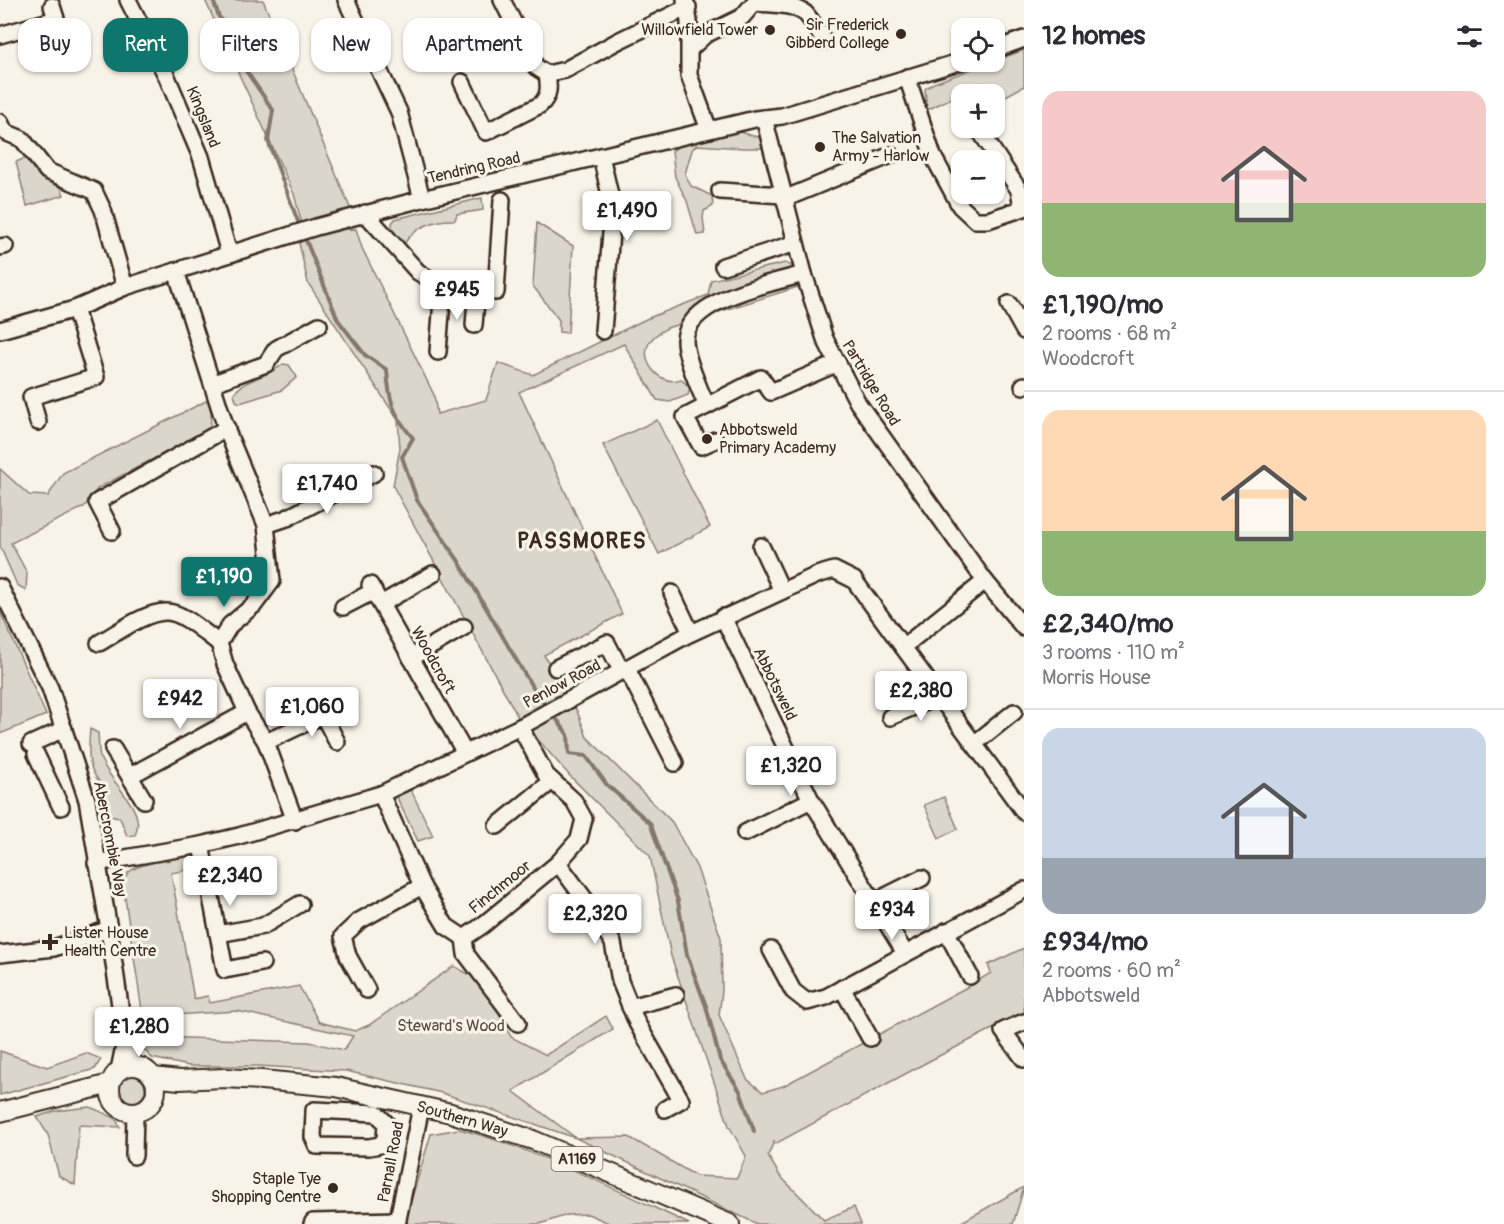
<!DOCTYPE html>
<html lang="en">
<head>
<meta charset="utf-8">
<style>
	:root { --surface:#fff; --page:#f2f2f3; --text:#2b2b33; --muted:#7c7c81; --line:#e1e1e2; --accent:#0f766e }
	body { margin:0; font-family:Pangolin,sans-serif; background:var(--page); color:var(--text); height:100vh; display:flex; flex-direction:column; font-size:22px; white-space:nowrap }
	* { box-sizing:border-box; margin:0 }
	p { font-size:20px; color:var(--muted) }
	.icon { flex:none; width:33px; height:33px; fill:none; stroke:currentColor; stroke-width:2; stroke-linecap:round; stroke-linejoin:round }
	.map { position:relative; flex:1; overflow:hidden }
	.sheet { display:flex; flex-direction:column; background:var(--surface); width:480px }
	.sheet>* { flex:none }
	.hud { position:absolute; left:18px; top:18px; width:570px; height:54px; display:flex; gap:12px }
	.fabs { position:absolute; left:951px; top:18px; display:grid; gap:12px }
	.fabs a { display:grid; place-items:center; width:54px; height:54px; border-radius:12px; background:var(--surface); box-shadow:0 2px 4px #0004; font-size:30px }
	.price { position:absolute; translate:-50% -51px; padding:0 14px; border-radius:6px; background:#fff; color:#222; font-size:20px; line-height:39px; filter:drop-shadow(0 2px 3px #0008) }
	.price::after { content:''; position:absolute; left:50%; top:36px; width:18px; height:14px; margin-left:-9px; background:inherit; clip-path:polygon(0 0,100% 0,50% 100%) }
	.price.active { background:var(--accent); color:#fff }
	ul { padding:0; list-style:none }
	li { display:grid; align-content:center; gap:12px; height:318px; padding:0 18px }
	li+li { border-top:2px solid var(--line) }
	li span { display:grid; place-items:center; height:186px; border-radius:18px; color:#555 }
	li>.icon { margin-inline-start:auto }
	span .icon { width:108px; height:108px; fill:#fffc; stroke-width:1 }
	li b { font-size:26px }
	h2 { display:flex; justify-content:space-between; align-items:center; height:72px; padding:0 18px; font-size:26px }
	.chip { padding:0 21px; border-radius:18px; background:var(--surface); box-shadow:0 2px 4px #0004; font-size:21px; line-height:54px }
	.chip.active { background:var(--accent); color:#fff }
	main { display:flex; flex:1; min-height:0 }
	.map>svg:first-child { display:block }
	.green { fill:#dbd6cb; stroke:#8b8074; stroke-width:1.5 }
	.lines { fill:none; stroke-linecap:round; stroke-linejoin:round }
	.stream { stroke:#84786c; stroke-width:4 }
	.minor-casing { stroke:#3b2a1e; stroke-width:20 }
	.major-casing { stroke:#3b2a1e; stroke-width:22 }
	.minor { stroke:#f7f3e8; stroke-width:15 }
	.major { stroke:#f7f3e8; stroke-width:18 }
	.poi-dot { fill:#3b2a1e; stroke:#f7f3e8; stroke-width:2 }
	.labels { text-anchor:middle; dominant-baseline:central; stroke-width:6; stroke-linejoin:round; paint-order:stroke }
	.shield { fill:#f7f3e8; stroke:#73665b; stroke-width:1.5 }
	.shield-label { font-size:15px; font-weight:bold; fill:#3b2a1e }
	.poi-label { font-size:16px; fill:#3b2a1e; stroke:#f7f3e8; text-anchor:end }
	.street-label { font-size:16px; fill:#3b2a1e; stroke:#f7f3e8 }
	.park-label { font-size:16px; fill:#5b4c41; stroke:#f7f3e8 }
	.district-label { font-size:22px; font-weight:bold; letter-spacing:1.5px; fill:#3b2a1e; stroke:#f7f3e8 }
</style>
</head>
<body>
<main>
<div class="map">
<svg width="1024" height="1224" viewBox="0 0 1024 1224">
	<rect width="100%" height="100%" fill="#f7f3e8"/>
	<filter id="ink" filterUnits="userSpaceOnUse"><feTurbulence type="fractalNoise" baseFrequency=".0167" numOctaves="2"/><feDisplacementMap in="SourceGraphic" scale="12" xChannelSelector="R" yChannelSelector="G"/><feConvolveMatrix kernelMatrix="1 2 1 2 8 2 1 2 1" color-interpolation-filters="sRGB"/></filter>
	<g filter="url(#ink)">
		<g class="green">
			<path d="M205,0H263L351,210L302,224L294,194Z"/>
			<path d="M1024,50V86L997,101L994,94H992L982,83L927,110L925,89L934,83Z"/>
			<path d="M740,132L765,139L768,148H744L696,145L692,150L685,174L691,186L712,196L713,206L704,211L703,218L705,234L697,235L687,201L675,177L672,151C695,133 712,134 740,132Z"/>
			<path d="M26,158L31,165L39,168L51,182L61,187L64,195L27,206L16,162Z"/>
			<path d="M482,198L483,210L457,214L455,220C435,219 415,227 404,244L392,232V223L395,219Z"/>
			<path d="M537,223L573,246L568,333L559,332V320L533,286Z"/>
			<path d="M356,229L362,248L434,395L437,414L486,400L498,363L533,375L646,319L708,295L711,280L785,263L795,267L798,287L667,328C662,331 655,335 652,339C635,358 660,388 681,379L690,388L688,395L670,402L657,400L624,344L519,392L622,614L544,655L577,711L587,737L672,822L697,868L721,938L722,991L719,1015L747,1079L763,1092L783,1086L969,986L991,973L988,965L1024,948V1013L933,1059L775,1144L774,1141L768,1156L780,1176L824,1220L854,1207L861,1224H757L576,1138L629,1137L696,1176L737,1178L746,1156L729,1126L671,956L650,856L570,776L518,717L393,486L400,448L398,420L308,283L299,243L323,230Z"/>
			<path d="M283,364L289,365L297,377L282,390L240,403L236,401L234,393C246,378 269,377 283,364Z"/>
			<path d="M208,400L212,405L210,429L98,488L84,507L11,543L27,573L26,590L17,585L0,546V469L29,495L48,496L63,473Z"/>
			<path d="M657,420L710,527L659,554L603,445Z"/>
			<path d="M0,611L46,715L0,734Z"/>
			<path d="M90,729L98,733C99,740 98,749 100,757C108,782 148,809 135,835L127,836L120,818L108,816L106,789C86,771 88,754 90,729Z"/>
			<path d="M411,790L433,836L418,841L398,800V795Z"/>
			<path d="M944,797L958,829L939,838L924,805Z"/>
			<path d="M196,855L198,868L171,873L194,999L208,996L210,1003L299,986L319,1022L355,1031L369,1025L454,966L484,983L511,1037L546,1055L606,1016L613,1029L513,1091L576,1138L442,1093L346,1071L258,1066H189L152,1058L140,1045L141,1039L155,1037L309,1042L344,1050L353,1036L237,1011L143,1017L123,885C124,881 125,875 129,872C141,861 179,859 196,855Z"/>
			<path d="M0,1051L47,1067L86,1053L101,1059L95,1069L0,1095Z"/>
			<circle cx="132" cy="1089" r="13"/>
			<path d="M90,1107L115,1118L120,1127L79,1125L75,1185L59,1176L48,1135L37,1117L55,1111Z"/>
			<path d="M459,1129C539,1150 614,1189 689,1224H611L588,1214L567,1215L540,1224H407V1214L431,1134Z"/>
			<path d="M1024,1187L1013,1224H958Z"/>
		</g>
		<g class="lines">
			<g class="stream">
				<path d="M213,0L219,17L236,35L238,59L273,110L268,141L300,227"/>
				<path d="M303,233L338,320L365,355L387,370C389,401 393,415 413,438L402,457L417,500L458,560L531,685L548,708"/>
				<path d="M553,714L568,735L569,754L586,756L607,785L650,823L678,901L687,955L706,1006L720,1060L740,1091L754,1131"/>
			</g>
			<g class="minor-casing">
				<g id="minor">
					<path d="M128,0L167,77L201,157L229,253"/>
					<path d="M346,0L399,112L422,199"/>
					<path d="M502,0L536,67L547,74L565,70L618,41L688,7"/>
					<path d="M685,0L689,21V75L709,130"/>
					<path d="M754,3C770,4 791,3 805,13C812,20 818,32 824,41"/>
					<path d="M52,6L70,63"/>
					<path d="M0,35L56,19"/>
					<path d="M691,48L705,35L742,17L754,3"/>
					<path d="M994,50L1024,39"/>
					<path d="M907,77L933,156L960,206L975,220H988L1024,208"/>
					<path d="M462,82L486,132L540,105C550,96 549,86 547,74"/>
					<path d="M764,118L804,274L825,339L858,403L985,581L1024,628"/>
					<path d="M0,122L5,132L22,139L47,171L94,191L103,210L125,287"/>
					<path d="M978,128L1019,190L1022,207"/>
					<path d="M601,156L613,208L603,331"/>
					<path d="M720,191L783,195"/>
					<path d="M784,199L891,155"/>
					<path d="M365,213L418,272L443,287L496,292L502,200"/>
					<path d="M0,247L5,246"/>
					<path d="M723,266L796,243"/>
					<path d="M176,271L227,431L266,525L272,581L254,605L230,625L219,643L225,664L247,712L266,742L295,821"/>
					<path d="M1009,304L1024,331"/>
					<path d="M474,325L477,290"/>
					<path d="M0,330L75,309L125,287L316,227L422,199L755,119L782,116L962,61"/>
					<path d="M438,352L443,287"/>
					<path d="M214,383L266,364L276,349L319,325"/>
					<path d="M1023,386L1024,385"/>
					<path d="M707,406C700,391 685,356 685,340C687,299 772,283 804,274"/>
					<path d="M38,422L31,397L96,377L75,309"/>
					<path d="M715,440L701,446L685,417L761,378L771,392L838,363"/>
					<path d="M266,525L287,518L374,473"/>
					<path d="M112,531L97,502L227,428"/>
					<path d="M761,546L782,591"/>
					<path d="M370,585L465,753"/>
					<path d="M0,587L50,688L87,800L109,929L125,1040L132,1066"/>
					<path d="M672,593L691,633"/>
					<path d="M381,604L433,574"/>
					<path d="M343,607L374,591"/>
					<path d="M723,617L811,800L905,953"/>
					<path d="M99,643C117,633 146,611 167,612C185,613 204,633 219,643"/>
					<path d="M903,647L1024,812"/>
					<path d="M411,658L464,627"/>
					<path d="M556,668L607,643L622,672"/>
					<path d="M627,669L675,763"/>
					<path d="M323,715L337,742"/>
					<path d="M890,717L939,696"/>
					<path d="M266,742L344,705"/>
					<path d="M31,744L64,729"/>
					<path d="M974,744L1014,712"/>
					<path d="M113,749L144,800"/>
					<path d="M36,754L61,807"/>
					<path d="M130,776L247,712"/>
					<path d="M381,794L422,886L446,926L464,938L483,925L558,863L579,839L584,819L574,801L546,775L520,727"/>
					<path d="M497,826L552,781"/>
					<path d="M745,833L811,800"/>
					<path d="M201,845L225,970L262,963"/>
					<path d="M96,863L201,845L239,836L381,794L522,726L687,635L817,575L834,570L854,580L903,647L985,581"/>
					<path d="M558,863L589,905L613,943L620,981L637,1023L681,1100L665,1109"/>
					<path d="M874,902L922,878"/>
					<path d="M946,931L970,976"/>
					<path d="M218,934L263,926L300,904"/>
					<path d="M464,938L466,954L518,1023"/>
					<path d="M771,950L793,991L807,1002L826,997L1024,890"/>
					<path d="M0,954L54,948L109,929"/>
					<path d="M842,988L870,1038"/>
					<path d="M367,990L348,956L343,936L359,921L422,886"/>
					<path d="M630,1007L676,995"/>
					<path d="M1024,1022L1003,1031L1024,1059"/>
					<path d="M119,1070L124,1046"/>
					<path d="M314,1110L376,1113L386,1123L385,1139L380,1145L369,1147L317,1146L313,1137Z"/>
					<path d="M134,1156L135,1112"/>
					<path d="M312,1224L313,1222L398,1220"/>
					<path d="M397,1224L421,1107"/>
				</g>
			</g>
			<g class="major-casing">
				<g id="major">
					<circle cx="133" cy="1089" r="23"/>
					<path d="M153,1077L179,1080L224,1078L262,1080L336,1087L451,1113L533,1140L730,1224"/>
					<path d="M0,1112L110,1084"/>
				</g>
			</g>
			<use href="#minor" class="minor"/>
			<use href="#major" class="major"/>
		</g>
	</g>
	<g class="poi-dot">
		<circle cx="770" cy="30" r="6"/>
		<circle cx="901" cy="34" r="6"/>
		<circle cx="820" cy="147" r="6"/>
		<circle cx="707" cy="439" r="6"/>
		<path d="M47 933h6v6h6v6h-6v6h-6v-6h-6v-6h6z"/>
		<circle cx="333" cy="1188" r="6"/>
	</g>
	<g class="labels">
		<rect class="shield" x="551.5" y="1147" width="51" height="24" rx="4.5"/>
		<g class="shield-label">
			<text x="577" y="1159">A1169</text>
		</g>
		<g class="poi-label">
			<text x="889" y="25">Sir Frederick<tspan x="889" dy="18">Gibberd College</tspan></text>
			<text x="758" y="30">Willowfield Tower</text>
			<text x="832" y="138" text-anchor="start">The Salvation<tspan x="832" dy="18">Army - Harlow</tspan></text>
			<text x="719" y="430" text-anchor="start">Abbotsweld<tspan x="719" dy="18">Primary Academy</tspan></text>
			<text x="64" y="933" text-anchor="start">Lister House<tspan x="64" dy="18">Health Centre</tspan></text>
			<text x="321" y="1179">Staple Tye<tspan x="321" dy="18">Shopping Centre</tspan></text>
		</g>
		<g class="street-label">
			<text transform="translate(203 117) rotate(68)">Kingsland</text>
			<text transform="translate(474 168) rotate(-13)">Tendring Road</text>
			<text transform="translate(871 383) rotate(59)">Partridge Road</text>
			<text transform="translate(433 660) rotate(61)">Woodcroft</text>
			<text transform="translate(562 684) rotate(-28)">Penlow Road</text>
			<text transform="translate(775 684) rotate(64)">Abbotsweld</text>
			<text transform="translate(110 839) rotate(79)">Abercrombie Way</text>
			<text transform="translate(500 887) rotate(-39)">Finchmoor</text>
			<text transform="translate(462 1119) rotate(16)">Southern Way</text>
			<text transform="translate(391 1162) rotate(-79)">Parnall Road</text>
		</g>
		<g class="park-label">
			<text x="451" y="1026">Steward's Wood</text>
		</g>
		<g class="district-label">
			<text x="582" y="541">PASSMORES</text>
		</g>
	</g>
</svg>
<div class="fabs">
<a><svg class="icon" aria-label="locate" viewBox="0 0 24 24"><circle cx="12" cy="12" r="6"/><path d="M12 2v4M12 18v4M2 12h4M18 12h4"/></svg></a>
<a>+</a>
<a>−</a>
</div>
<b class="price" style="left:627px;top:242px">£1,490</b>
<b class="price" style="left:457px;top:321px">£945</b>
<b class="price" style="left:327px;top:515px">£1,740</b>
<b class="price active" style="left:224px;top:608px">£1,190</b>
<b class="price" style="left:921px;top:722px">£2,380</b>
<b class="price" style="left:180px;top:730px">£942</b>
<b class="price" style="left:312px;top:738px">£1,060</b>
<b class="price" style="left:791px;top:797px">£1,320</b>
<b class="price" style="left:230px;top:907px">£2,340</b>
<b class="price" style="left:892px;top:941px">£934</b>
<b class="price" style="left:595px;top:945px">£2,320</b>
<b class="price" style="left:139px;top:1058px">£1,280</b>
<div class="hud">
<a class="chip">Buy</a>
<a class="chip active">Rent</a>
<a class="chip">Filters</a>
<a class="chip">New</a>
<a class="chip">Apartment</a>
</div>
</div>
<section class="sheet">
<h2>12 homes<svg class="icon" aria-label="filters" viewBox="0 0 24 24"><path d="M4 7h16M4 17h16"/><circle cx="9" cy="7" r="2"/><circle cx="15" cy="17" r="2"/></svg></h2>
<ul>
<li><span style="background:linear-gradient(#f6c9c9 60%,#8fb573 0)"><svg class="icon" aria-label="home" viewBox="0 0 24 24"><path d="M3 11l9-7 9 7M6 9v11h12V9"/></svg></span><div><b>£1,190/mo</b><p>2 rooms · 68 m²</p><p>Woodcroft</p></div></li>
<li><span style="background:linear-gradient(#ffd9b3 65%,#8fb573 0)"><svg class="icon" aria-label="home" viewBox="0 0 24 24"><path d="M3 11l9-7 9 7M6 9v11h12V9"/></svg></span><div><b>£2,340/mo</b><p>3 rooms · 110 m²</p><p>Morris House</p></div></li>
<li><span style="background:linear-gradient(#c9d6e8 70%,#9aa5b1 0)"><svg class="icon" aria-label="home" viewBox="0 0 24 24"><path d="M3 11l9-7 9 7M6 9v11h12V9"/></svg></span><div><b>£934/mo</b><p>2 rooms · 60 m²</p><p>Abbotsweld</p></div></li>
</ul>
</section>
</main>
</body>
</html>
